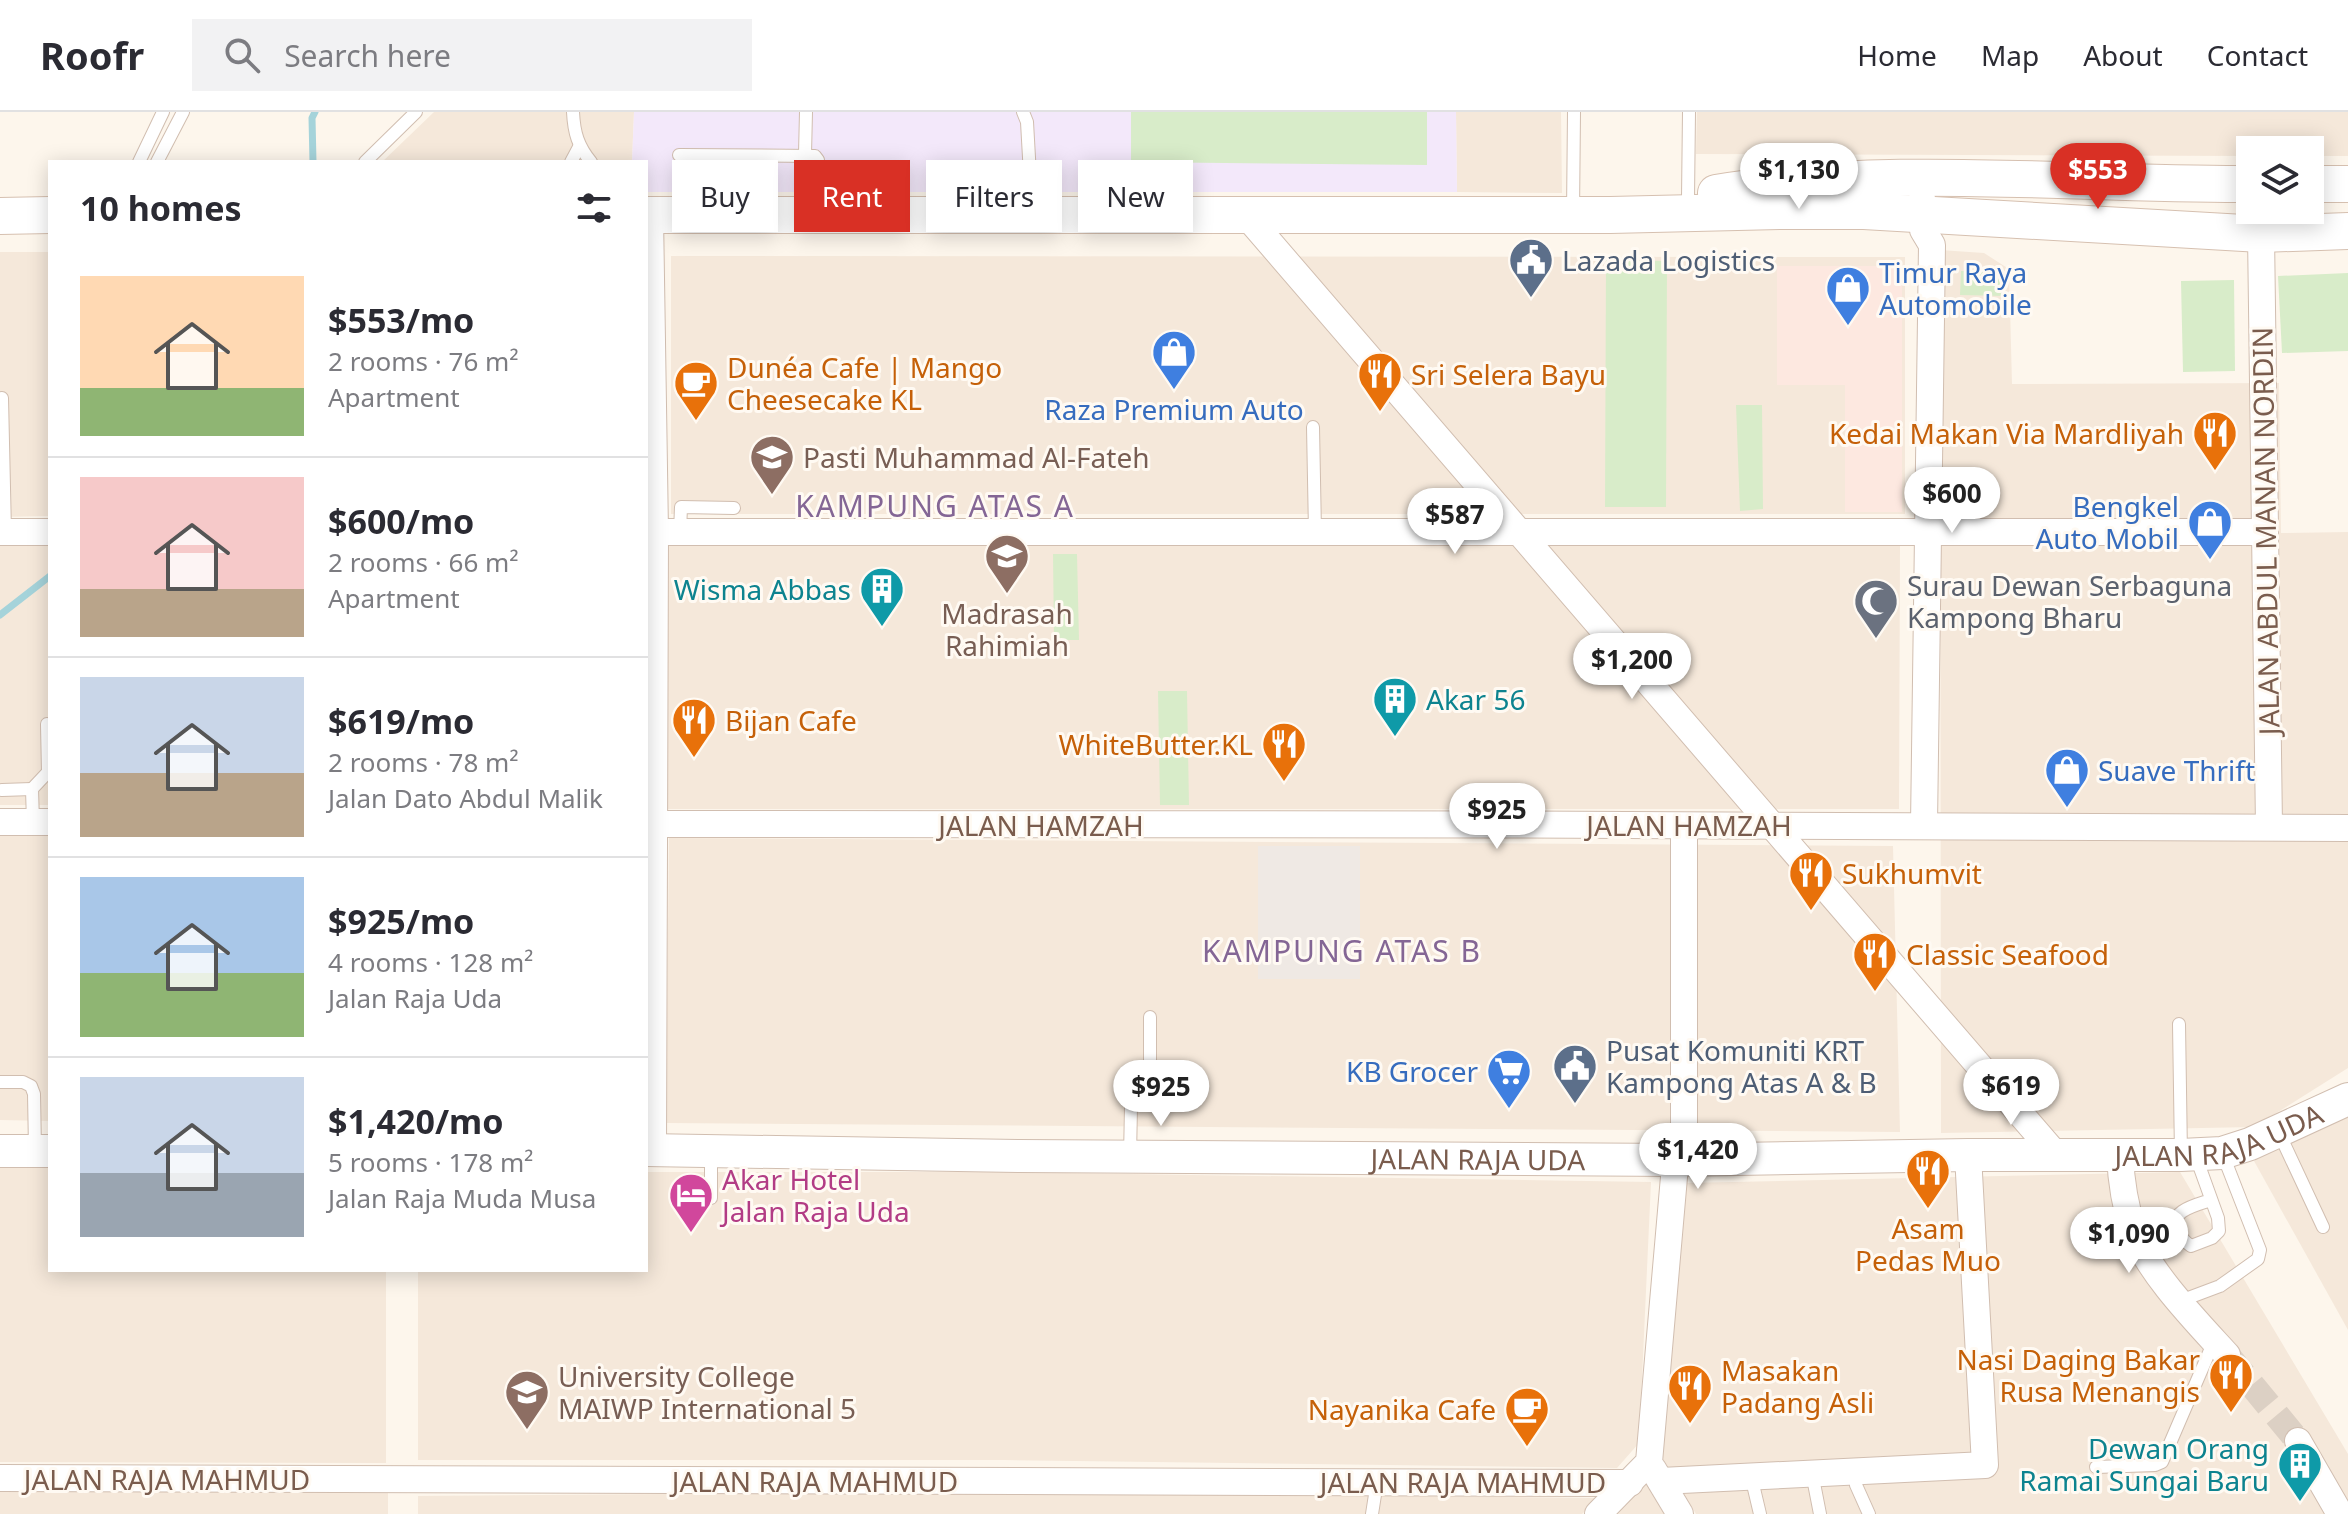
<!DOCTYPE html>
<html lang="en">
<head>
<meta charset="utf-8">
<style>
	:root { --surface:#fff; --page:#f2f2f3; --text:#2b2b33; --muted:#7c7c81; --line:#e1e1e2; --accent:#d93025 }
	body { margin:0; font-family:"Noto Sans",sans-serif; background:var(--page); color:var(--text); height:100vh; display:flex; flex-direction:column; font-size:30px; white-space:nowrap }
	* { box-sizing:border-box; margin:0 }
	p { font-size:26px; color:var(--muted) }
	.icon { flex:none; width:44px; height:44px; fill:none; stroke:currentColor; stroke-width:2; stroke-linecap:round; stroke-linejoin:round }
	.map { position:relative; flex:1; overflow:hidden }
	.side { position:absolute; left:48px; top:48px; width:600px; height:1112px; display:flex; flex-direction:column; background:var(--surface); border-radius:0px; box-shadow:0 4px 20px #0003 }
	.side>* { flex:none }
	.guide { position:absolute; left:672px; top:48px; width:760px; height:72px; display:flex; gap:16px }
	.controls { position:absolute; left:2236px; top:24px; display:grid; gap:16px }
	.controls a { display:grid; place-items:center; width:88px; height:88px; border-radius:0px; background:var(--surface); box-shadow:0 4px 20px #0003; font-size:40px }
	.price { position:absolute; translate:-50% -68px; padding:0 18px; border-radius:28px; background:#fff; color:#222; font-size:26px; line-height:52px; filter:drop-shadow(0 2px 4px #0008) }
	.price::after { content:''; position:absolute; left:50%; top:48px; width:24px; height:18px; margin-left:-12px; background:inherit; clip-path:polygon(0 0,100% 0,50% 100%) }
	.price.active { background:var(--accent); color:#fff }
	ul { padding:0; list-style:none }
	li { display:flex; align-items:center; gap:24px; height:200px; padding:0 32px }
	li+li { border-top:2px solid var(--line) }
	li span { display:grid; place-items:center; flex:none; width:224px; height:160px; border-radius:0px; color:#555 }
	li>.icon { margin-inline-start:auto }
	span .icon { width:96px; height:96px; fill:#fffc; stroke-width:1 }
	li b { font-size:34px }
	h2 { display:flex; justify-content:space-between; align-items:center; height:96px; padding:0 32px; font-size:34px }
	.chip { padding:0 28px; border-radius:0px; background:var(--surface); box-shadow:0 4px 20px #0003; font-size:28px; line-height:72px }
	.chip.active { background:var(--accent); color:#fff }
	header { display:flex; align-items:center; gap:48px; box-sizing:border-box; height:112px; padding:0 40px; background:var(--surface); border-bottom:2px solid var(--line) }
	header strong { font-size:38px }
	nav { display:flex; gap:44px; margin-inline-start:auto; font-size:28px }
	.search { width:560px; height:72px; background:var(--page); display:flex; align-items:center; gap:20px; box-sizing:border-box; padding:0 28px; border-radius:0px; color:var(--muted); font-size:30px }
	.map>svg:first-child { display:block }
	.residential { fill:#f5e8da }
	.commercial { fill:#fde8e0 }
	.industrial { fill:#efe9e4 }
	.education { fill:#f3e8fa }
	.green { fill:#d8ecc9 }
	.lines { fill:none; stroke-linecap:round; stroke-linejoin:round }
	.stream { stroke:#a5d3da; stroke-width:7 }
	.minor-tunnel { stroke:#dcd0c4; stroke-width:26; stroke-dasharray:26 13; stroke-linecap:butt }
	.service-casing { stroke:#d1beb0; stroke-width:14 }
	.minor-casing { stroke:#d1beb0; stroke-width:28 }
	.tertiary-casing { stroke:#d1beb0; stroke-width:34 }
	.secondary-casing { stroke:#d6c0b0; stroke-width:38 }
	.service { stroke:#fff; stroke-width:12 }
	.minor { stroke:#fff; stroke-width:26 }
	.tertiary { stroke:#fff; stroke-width:32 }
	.secondary { stroke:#fff; stroke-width:36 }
	.labels { text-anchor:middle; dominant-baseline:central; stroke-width:6; stroke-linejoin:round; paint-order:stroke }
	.service-label { font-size:28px; fill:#4e5e75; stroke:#fffaf3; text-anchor:start }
	.shop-label { font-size:28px; fill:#366cbe; stroke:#fffaf3; text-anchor:start }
	.food-label { font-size:28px; fill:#c56008; stroke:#fffaf3; text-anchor:start }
	.education-label { font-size:28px; fill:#785e54; stroke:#fffaf3; text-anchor:start }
	.street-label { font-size:28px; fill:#7a5c4d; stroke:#fffaf3 }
	.worship-label { font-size:28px; fill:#5b616d; stroke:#fffaf3; text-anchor:start }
	.culture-label { font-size:28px; fill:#0d838f; stroke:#fffaf3; text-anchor:end }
	.hotel-label { font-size:28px; fill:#b23c85; stroke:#fffaf3; text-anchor:start }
	.neighbourhood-label { font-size:30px; letter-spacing:2px; fill:#846695; stroke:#fffaf3 }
</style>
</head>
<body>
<header>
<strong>Roofr</strong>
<div class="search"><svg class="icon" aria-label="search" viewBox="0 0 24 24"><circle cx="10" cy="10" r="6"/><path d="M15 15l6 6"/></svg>Search here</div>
<nav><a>Home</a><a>Map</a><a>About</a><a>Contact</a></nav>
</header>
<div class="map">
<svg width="2348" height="1402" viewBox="0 0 2348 1402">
	<rect width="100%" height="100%" fill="#fdf6ec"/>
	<g class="residential">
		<path d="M434,0H634L632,50H382Z"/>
		<path d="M1456,0H1561L1562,81L1457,80Z"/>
		<path d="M1697,0H2348V44H2310V38H2250V44L1696,42Z"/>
		<path d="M1940,138L1984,141L2009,157L2012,272L2279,271L2281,421L2348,420V956L2254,1015L1941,1021Z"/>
		<path d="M0,140H50V404L0,405Z"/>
		<path d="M671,144L1905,145V402H671Z"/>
		<rect x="0" y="432" width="50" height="261"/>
		<path d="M1184,433L1900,434L1899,697H666L665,434Z"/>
		<path d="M0,723H50V1009L0,1008Z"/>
		<path d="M669,726L1893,734L1900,1020L666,1011Z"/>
		<path d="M2348,998V1218L2254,1049Z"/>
		<path d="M0,1055H50V1158H386V1351L0,1350Z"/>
		<path d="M646,1060H1004L1651,1070L1639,1331L1617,1356L1004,1348H418V1158H646Z"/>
		<path d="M2180,1060L2348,1342V1402H1696L1662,1345L1685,1071Z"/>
		<path d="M1648,1367L1668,1402H1615Z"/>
		<rect x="0" y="1378" width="388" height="24"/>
		<path d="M920,1380L1598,1386L1582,1402H418V1384Z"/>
	</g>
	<path class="commercial" d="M1777,154H1902V400H1845V273H1777Z"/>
	<rect class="industrial" x="1258" y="734" width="102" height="133"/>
	<path class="education" d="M634,0H1456L1457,80H646V50H632Z"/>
	<g class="green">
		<path d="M1131,0H1427V53L1131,50Z"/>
		<path d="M1606,148L1667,149L1666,395H1605Z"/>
		<path d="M1961,159H2004V184L1960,183Z"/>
		<path d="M2348,161V239L2282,241L2278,164Z"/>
		<path d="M2234,168L2235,259L2183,260L2181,169Z"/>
		<path d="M1736,293H1762L1763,397L1740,399Z"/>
		<path d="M1053,442H1077L1079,528H1054Z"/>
		<path d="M1158,579H1187L1189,693H1160Z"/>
	</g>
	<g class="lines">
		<g class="stream">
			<path d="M313,50L312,6L315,0"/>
			<path d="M0,503L50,464"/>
		</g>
		<path class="minor-tunnel" d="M2227,1243L2298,1329"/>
		<g class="service-casing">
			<g id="service">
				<path d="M573,0C574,21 578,34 591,50"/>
				<path d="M1023,0L1027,10L1032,99"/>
				<path d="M805,42L806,0"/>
				<path d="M679,43L815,44L818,48V99"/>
				<path d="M139,50L163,0"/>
				<path d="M157,50L183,0"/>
				<path d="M365,50L416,0"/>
				<path d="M571,50L579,35"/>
				<path d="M1688,86L1689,0"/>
				<path d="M1573,101L1574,0"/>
				<path d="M2,286L5,420"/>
				<path d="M1313,315L1315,420"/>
				<path d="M680,420L681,395L734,396"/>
				<path d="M2,678L32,677"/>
				<path d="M33,710L32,677L48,660L47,612"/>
				<path d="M2179,912L2181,1043"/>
				<path d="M0,970H23L31,974L34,982L35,1036"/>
				<path d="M2279,1021L2323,1115"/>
				<path d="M711,1040V1086"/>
				<path d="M1130,1044L1131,995L1133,990L1149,984L1150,979V905"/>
				<path d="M2196,1045L2218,1106L2219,1119L2212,1126L2191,1134C2185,1130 2181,1126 2178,1119C2167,1099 2196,1093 2211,1088"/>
				<path d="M2180,1189L2220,1174L2258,1147L2260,1138L2223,1043"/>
				<path d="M2096,1355L2155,1353L2162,1350L2214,1229"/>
				<path d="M1854,1360L1856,1373L1869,1402"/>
				<path d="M1812,1361L1820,1402"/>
				<path d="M1751,1364L1760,1402"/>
				<path d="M1372,1402L1377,1370"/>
			</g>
		</g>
		<g class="minor-casing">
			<g id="minor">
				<path d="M1922,87L1923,118L1932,133L1924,713"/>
				<path d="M1245,102L2056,1043"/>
				<path d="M650,103L655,420L653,1038"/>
				<path d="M2261,122L2269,715"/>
				<path d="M0,420H50"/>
				<path d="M646,420H2265"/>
				<path d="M0,710H50"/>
				<path d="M646,712C1213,712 1781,712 2348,716"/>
				<path d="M2120,1043C2121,1068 2125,1094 2133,1118C2147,1159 2197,1210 2227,1243"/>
				<path d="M2298,1329L2340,1402"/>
				<path d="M1653,1357L1680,1402"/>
				<path d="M0,1366L1630,1371"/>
				<path d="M1661,1369L1985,1353L1968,1043"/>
				<path d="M1598,1402L1649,1350L1674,1065L1676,1048L1684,1030V714"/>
			</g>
		</g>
		<g class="tertiary-casing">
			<g id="tertiary">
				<path id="s1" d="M646,1038L1020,1044L1676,1048L1968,1043H2181L2222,1041L2250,1032L2348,987"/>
				<path d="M0,1039H50"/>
			</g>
		</g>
		<g class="secondary-casing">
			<g id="secondary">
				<path d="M2310,72H2348"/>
				<path d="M1716,81C1892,52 2072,73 2250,72"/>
				<path d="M646,103H1610L1782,99H1864L2261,122L2348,119"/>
				<path d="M0,104L50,103"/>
			</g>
		</g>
		<use href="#service" class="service"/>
		<use href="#minor" class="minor"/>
		<use href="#tertiary" class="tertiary"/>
		<use href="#secondary" class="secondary"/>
	</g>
	<defs>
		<g id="civic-pin" transform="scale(2.3)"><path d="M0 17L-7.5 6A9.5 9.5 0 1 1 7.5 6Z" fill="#5c6f8a" stroke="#fffaf3"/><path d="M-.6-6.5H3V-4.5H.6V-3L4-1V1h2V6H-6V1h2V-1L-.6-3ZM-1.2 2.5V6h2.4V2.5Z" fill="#fff"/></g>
		<g id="shop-pin" transform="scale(2.3)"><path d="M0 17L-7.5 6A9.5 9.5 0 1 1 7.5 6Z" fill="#3f7fe0" stroke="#fffaf3"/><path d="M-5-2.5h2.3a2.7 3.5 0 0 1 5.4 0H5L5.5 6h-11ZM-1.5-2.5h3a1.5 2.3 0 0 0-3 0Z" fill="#fff"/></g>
		<g id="restaurant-pin" transform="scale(2.3)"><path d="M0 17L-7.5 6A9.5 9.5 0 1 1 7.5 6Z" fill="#e8710a" stroke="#fffaf3"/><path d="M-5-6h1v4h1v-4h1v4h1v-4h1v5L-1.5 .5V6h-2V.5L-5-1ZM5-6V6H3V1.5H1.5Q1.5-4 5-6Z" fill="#fff"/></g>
		<g id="cafe-pin" transform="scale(2.3)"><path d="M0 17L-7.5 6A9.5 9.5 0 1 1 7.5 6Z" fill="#e8710a" stroke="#fffaf3"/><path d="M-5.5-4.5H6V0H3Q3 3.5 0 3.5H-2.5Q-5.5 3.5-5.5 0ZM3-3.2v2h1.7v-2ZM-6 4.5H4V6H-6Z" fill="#fff"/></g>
		<g id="school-pin" transform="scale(2.3)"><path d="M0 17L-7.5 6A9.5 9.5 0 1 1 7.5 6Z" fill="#8d6e63" stroke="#fffaf3"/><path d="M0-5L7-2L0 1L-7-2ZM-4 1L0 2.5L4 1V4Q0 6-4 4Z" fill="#fff"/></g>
		<g id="building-pin" transform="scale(2.3)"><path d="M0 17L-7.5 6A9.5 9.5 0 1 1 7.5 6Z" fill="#0f9aa8" stroke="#fffaf3"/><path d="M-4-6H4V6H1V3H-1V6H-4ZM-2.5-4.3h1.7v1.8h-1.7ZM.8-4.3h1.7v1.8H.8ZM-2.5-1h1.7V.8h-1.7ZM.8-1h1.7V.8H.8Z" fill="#fff"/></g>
		<g id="mosque-pin" transform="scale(2.3)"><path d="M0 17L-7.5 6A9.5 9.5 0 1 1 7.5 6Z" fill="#6b7280" stroke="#fffaf3"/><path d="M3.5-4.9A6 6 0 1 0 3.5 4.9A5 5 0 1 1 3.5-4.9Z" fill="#fff"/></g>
		<g id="supermarket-pin" transform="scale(2.3)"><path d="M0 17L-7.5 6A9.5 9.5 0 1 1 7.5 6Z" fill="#3f7fe0" stroke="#fffaf3"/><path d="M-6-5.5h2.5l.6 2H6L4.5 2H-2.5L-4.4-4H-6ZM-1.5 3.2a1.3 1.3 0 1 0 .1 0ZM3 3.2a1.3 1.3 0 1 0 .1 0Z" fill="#fff"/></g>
		<g id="hotel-pin" transform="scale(2.3)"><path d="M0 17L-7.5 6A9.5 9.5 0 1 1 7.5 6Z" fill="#d1479c" stroke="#fffaf3"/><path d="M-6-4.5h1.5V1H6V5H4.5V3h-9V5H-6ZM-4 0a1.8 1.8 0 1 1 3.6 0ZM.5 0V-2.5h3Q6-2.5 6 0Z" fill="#fff"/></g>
		<g id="university-pin" transform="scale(2.3)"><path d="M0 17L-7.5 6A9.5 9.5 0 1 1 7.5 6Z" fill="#8d6e63" stroke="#fffaf3"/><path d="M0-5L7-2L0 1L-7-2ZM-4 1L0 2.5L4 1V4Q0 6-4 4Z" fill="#fff"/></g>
	</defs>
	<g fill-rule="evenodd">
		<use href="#civic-pin" x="1531" y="148"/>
		<use href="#shop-pin" x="1848" y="176"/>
		<use href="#shop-pin" x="1174" y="240"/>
		<use href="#restaurant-pin" x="1380" y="262"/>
		<use href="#cafe-pin" x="696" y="271"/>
		<use href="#restaurant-pin" x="2215" y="321"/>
		<use href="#school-pin" x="772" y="345"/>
		<use href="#shop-pin" x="2210" y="410"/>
		<use href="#school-pin" x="1007" y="444"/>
		<use href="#building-pin" x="882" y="477"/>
		<use href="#mosque-pin" x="1876" y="489"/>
		<use href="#building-pin" x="1395" y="587"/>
		<use href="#restaurant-pin" x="694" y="608"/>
		<use href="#restaurant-pin" x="1284" y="632"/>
		<use href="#shop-pin" x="2067" y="658"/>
		<use href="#restaurant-pin" x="1811" y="761"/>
		<use href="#restaurant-pin" x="1875" y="842"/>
		<use href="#civic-pin" x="1575" y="954"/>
		<use href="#supermarket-pin" x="1509" y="959"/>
		<use href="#restaurant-pin" x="1928" y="1059"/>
		<use href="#hotel-pin" x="691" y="1083"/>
		<use href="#restaurant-pin" x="2231" y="1263"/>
		<use href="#restaurant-pin" x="1690" y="1274"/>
		<use href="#university-pin" x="527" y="1280"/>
		<use href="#cafe-pin" x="1527" y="1297"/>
		<use href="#building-pin" x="2300" y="1352"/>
	</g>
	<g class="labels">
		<g class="service-label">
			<text x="1562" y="148">Lazada Logistics</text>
			<text x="1606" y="938">Pusat Komuniti KRT<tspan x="1606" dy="32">Kampong Atas A &amp; B</tspan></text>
		</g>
		<g class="shop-label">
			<text x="1879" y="160">Timur Raya<tspan x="1879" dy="32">Automobile</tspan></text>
			<text x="1174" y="297" text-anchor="middle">Raza Premium Auto</text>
			<text x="2179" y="394" text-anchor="end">Bengkel<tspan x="2179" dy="32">Auto Mobil</tspan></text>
			<text x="2098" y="658">Suave Thrift</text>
			<text x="1478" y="959" text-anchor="end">KB Grocer</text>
		</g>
		<g class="food-label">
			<text x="727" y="255">Dunéa Cafe | Mango<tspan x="727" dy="32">Cheesecake KL</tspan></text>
			<text x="1411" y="262">Sri Selera Bayu</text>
			<text x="2184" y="321" text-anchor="end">Kedai Makan Via Mardliyah</text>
			<text x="725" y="608">Bijan Cafe</text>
			<text x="1253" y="632" text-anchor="end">WhiteButter.KL</text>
			<text x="1842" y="761">Sukhumvit</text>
			<text x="1906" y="842">Classic Seafood</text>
			<text x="1928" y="1116" text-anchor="middle">Asam<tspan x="1928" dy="32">Pedas Muo</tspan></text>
			<text x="2200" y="1247" text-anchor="end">Nasi Daging Bakar<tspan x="2200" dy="32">Rusa Menangis</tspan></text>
			<text x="1721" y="1258">Masakan<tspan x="1721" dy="32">Padang Asli</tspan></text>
			<text x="1496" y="1297" text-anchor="end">Nayanika Cafe</text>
		</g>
		<g class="education-label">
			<text x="803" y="345">Pasti Muhammad Al-Fateh</text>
			<text x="1007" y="501" text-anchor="middle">Madrasah<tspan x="1007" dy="32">Rahimiah</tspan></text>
			<text x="558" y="1264">University College<tspan x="558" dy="32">MAIWP International 5</tspan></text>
		</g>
		<g class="street-label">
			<text transform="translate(2265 419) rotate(-91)">JALAN ABDUL MANAN NORDIN</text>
			<text x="1041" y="713">JALAN HAMZAH</text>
			<text x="1689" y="713">JALAN HAMZAH</text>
			<text stroke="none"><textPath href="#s1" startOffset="1576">JALAN RAJA UDA</textPath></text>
			<text stroke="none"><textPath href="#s1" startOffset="832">JALAN RAJA UDA</textPath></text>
			<text x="167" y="1367">JALAN RAJA MAHMUD</text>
			<text x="815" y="1369">JALAN RAJA MAHMUD</text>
			<text x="1463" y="1370">JALAN RAJA MAHMUD</text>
		</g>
		<g class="worship-label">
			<text x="1907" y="473">Surau Dewan Serbaguna<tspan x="1907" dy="32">Kampong Bharu</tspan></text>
		</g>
		<g class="culture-label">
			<text x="851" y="477">Wisma Abbas</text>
			<text x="1426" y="587" text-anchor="start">Akar 56</text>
			<text x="2269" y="1336">Dewan Orang<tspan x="2269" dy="32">Ramai Sungai Baru</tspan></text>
		</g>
		<g class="hotel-label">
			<text x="722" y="1067">Akar Hotel<tspan x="722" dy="32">Jalan Raja Uda</tspan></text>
		</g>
		<g class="neighbourhood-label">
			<text x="935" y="393">KAMPUNG ATAS A</text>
			<text x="1342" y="838">KAMPUNG ATAS B</text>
		</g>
	</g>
</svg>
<div class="controls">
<a><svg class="icon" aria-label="layers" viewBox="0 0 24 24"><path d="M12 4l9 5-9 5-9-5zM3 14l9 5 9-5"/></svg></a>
</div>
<b class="price" style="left:1799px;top:99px">$1,130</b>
<b class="price active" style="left:2098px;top:99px">$553</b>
<b class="price" style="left:1952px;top:423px">$600</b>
<b class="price" style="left:1455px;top:444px">$587</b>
<b class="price" style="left:1632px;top:589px">$1,200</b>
<b class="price" style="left:1497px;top:739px">$925</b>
<b class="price" style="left:2011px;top:1015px">$619</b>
<b class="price" style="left:1161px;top:1016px">$925</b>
<b class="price" style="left:1698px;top:1079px">$1,420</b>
<b class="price" style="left:2129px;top:1163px">$1,090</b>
<div class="guide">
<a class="chip">Buy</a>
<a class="chip active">Rent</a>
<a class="chip">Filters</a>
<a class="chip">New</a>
</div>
<section class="side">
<h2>10 homes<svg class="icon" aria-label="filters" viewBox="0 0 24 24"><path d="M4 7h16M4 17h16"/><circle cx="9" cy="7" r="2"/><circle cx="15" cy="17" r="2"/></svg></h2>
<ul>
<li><span style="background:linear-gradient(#ffd9b3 70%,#8fb573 0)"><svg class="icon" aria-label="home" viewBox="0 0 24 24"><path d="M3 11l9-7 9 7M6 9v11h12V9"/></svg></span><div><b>$553/mo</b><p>2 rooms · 76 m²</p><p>Apartment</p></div></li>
<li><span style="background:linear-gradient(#f6c9c9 70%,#b9a48a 0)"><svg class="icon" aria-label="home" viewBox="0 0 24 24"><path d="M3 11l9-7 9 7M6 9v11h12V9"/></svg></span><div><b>$600/mo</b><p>2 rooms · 66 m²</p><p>Apartment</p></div></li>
<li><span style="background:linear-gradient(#c9d6e8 60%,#b9a48a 0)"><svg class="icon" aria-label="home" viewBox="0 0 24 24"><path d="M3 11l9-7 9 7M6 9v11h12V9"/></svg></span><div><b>$619/mo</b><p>2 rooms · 78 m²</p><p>Jalan Dato Abdul Malik</p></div></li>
<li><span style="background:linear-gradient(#a9c7e8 60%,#8fb573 0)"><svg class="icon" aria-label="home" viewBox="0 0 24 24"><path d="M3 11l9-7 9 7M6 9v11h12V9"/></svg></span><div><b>$925/mo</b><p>4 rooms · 128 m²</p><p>Jalan Raja Uda</p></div></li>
<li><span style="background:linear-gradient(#c9d6e8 60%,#9aa5b1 0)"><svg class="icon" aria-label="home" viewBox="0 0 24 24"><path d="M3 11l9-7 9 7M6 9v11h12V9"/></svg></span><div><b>$1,420/mo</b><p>5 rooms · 178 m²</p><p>Jalan Raja Muda Musa</p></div></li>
</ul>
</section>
</div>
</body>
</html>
